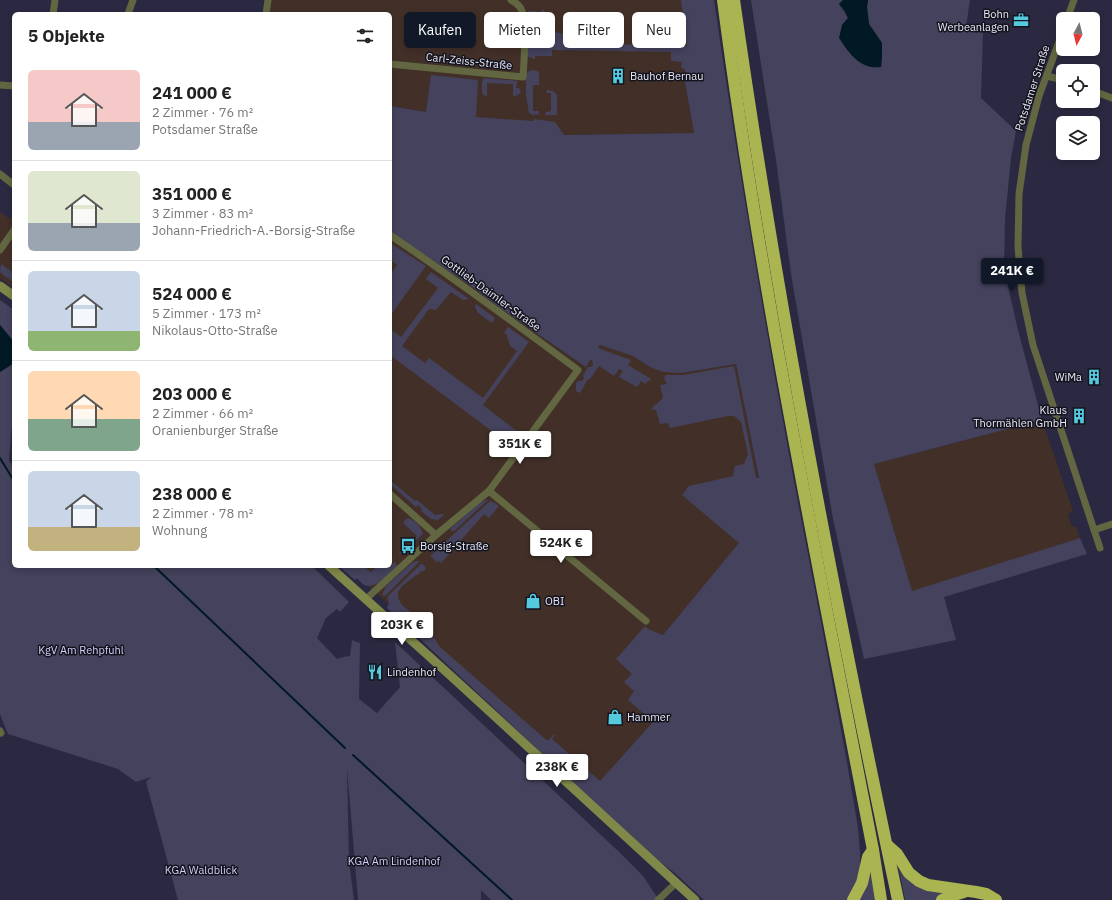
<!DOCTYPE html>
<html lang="de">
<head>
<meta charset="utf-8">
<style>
	:root { --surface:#fff; --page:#f6f6f6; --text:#222; --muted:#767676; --line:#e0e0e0; --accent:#111827 }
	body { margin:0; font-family:"IBM Plex Sans",sans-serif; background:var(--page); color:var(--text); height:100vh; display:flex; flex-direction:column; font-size:15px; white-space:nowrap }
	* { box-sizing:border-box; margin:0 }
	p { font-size:13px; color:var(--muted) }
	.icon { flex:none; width:22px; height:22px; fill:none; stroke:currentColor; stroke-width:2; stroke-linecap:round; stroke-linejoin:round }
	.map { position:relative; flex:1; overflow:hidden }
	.details { position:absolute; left:12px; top:12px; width:380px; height:556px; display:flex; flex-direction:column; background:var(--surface); border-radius:6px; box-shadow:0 2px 6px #0003 }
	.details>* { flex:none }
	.hud { position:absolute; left:404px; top:12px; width:380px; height:36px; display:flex; gap:8px }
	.needle { width:26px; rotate:187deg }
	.fabs { position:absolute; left:1056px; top:12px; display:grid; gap:8px }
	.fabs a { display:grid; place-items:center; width:44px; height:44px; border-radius:6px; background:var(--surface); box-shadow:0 2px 6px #0003; font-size:20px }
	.price { position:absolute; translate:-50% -34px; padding:0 9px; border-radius:4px; background:#fff; color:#222; font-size:13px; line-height:26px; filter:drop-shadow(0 1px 2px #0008) }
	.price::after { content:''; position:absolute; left:50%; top:24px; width:12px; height:9px; margin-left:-6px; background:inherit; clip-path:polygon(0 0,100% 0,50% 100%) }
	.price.active { background:var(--accent); color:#fff }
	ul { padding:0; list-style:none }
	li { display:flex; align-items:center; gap:12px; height:100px; padding:0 16px }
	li+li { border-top:1px solid var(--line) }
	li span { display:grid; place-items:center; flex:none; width:112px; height:80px; border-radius:6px; color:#555 }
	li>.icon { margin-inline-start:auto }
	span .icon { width:48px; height:48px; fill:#fffc; stroke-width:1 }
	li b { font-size:17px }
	h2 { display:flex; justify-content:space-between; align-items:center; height:48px; padding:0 16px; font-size:17px }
	.chip { padding:0 14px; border-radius:6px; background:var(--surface); box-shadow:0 2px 6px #0003; font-size:14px; line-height:36px }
	.chip.active { background:var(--accent); color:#fff }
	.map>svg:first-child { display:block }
	.commercial { fill:#423028 }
	.green { fill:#44425c }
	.water { fill:#001924 }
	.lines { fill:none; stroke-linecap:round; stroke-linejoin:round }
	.stream { stroke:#001924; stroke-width:2 }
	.minor { stroke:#626741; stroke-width:7 }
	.secondary { stroke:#7f8749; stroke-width:9 }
	.motorway { stroke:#aab551; stroke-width:12 }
	.labels { text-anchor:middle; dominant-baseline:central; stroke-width:3; stroke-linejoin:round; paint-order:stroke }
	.poi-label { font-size:11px; fill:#e8e8f8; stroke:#14141e; text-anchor:start }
	.street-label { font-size:11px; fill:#e8e8f8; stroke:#14141e }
	.park-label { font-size:11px; fill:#d0cef7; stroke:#14141e }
</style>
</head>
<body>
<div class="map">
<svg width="1112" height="900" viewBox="0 0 1112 900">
	<rect width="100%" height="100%" fill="#2b2941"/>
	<g class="commercial">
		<path d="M270,0H681L689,54L685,82L694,133L564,135L390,106V14H268Z"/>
		<path d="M0,212L10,219L14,214V288L0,278Z"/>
		<path d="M390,231L474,288L500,308L586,367L600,345L633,356L650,367L681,373L736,364L755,459L769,541L671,725L605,797L346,566H390Z"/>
		<path d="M1042,420L1073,511L1068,514L1072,527L1076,526L1080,538L912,592L874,464Z"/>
	</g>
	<g class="green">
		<path d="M681,0H714C736,152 761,303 789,454C812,579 838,703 858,828L860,851V876L848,900H704L676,874L645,850L387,608L389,603L387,597L422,563L426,568L424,571H422L417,575L415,576L402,586L398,592V598L402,605L419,619L420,624L433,636L439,646L543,737L548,741L554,734L555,735L552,739L600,781L653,722L628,700L634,691L624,682L632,674L616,659L645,626L648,629L663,635L739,543L682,495L689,486L733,476L735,466L744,464L748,454L741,422L734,416H728L670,428L668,423L660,424L656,410L651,409L663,398L660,385L667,384L664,378L666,375H683L734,366L756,478H759L736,364L681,373L663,372L650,367L633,356L600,345L598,348L631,360L628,365L651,379L650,381L649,380L645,384L641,381L637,387L619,377L623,371L619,369L614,376L599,366L590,379H588L580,393L576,391V383L578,381H582L584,378L583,375L588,367H591L593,365L592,360H590L586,367L500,308L474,288L390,231V106L426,112L431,75L478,80L476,117L533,121L534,119L555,122L564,135L694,133L685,82V69L681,68L682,62L671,61V52L552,50V56H535V59L527,56L528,11H535V16H542L541,11L543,9L547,16L543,18L553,34L557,32L562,34L570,35V43L687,46Z"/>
		<path d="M751,0H843L839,4L848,18L842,25L870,67H881L882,56V43L869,24L867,7L868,0H970L966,27L983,33L981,98L1016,131L1011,158L1005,219L1004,269L1018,330L1042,420L874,464L912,591L1080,538L1087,554L944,597L956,640L864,659L833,519L791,274L776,160Z"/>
		<path d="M529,71L534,70L539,72V85H533V111H539V115L534,114V116L529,113L526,95V74Z"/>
		<path d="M484,78L519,81L517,82L516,88H519L521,93L515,96H513V84L487,83V96H485L482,93V82Z"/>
		<path d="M547,90L553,91L557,95V115H545L546,112L551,111V93H546Z"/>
		<path d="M390,243L426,266L390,316V275L397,265L390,260Z"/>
		<path d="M1,264L14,273V283L0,272Z"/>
		<path d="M431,272L469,299L463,300L451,292L436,310L429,309L402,346L425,363L429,358L483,398L517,351L510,346L507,335L504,333L508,327L529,342L483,405L518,432L509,444L390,355V329L401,337L438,288L426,279Z"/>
		<path d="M0,300L14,310V342L0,325Z"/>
		<path d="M476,304L495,318L492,323L478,313L475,307Z"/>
		<path d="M14,362V400L9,460L14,470V566H312L349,602L340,612L337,609L326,618L317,638L337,659L343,657L350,656L352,640L360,643L359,699L377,713L400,687L395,642L617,850L643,876L659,900H491L481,890V900H358L347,768L349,861L354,900H178L146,782L151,777L136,782L118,769L8,734L0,714V372L11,365Z"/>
		<path d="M390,480L415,501L417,500L435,515L443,514L444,515L438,520L431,519L421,511L422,509L418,505L416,507L390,484Z"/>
		<path d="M489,499L453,532L450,529L481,502Z"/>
		<path d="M490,501L495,503L499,506L489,518L484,514L441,563L438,561L434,562L435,560L430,556Z"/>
		<path d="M407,518C415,519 421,527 423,534L400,554L399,553L417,536L403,523Z"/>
		<path d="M417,561H420L385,596L382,595L386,586L412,563Z"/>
		<path d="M395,562L397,566C390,573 376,590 364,585C361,583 359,580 357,578L355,580L339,566H358L360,568L363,566L371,572L377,566H386L387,568Z"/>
		<path d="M899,869H902L948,893L936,900H905Z"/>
		<path d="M871,874L876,900H858L863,894Z"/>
	</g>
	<g class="water">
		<path d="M843,0H868L867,7L869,24L882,43V56L881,67C860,70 849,53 839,38L842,25L848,18L845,11L839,4Z"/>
		<path d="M0,325L14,342V362L11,365L0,372Z"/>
	</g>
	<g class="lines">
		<g class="stream">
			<path d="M0,458L14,481"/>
			<path d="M154,566L345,748"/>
			<path d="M353,755L512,900"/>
		</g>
		<g class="minor">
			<path d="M53,14L55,0"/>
			<path d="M128,14L133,0"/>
			<path d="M266,14L268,0"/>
			<path d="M1067,19L1074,0"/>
			<path d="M1063,31L1039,96L1026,145L1019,194L1018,247L1022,293L1033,345L1100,548"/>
			<path d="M390,64L523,77C524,63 527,22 522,11C520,5 516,3 511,0"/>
			<path d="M1047,76L1063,80"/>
			<path d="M0,85L14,86"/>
			<path d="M1093,91L1112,98"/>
			<path d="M0,174L14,185"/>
			<path d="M0,250L14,230"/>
			<path d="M489,491L646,621"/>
			<path d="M390,494L436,535"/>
			<path d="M1094,530L1112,524"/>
			<path d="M366,599L436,535L489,491L578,370C516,324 454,278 390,235"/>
			<path d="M0,731L1,733"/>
			<path d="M658,900L676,883"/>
		</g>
		<g class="secondary">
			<path d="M0,286L14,296"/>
			<path d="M329,566L452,677L695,900"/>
		</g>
		<g class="motorway">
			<path d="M723,0C760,285 819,568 873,850L881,900"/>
			<path d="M734,0C777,302 835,602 898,900"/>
			<path d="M887,845L897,854L909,873L919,881L928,885L976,892L986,894L996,900"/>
			<path d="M853,900L862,883L868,857L873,850"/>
			<path d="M942,900L954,895L964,892"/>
		</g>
	</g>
	<defs>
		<g id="office-bare" transform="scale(1.2)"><path d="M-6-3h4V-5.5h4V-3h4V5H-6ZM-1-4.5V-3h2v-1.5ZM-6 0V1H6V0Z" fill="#55cadf" stroke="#14141e" stroke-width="2.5" paint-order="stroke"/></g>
		<g id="building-bare" transform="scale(1.2)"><path d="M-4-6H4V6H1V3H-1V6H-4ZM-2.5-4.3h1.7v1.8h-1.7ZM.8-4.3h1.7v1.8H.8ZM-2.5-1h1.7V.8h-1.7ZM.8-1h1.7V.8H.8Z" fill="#55cadf" stroke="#14141e" stroke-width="2.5" paint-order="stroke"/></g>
		<g id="bus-bare" transform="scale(1.2)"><path d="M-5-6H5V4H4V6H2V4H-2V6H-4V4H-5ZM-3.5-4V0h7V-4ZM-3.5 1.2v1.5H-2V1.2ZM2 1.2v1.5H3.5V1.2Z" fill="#55cadf" stroke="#14141e" stroke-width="2.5" paint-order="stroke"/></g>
		<g id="shop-bare" transform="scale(1.2)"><path d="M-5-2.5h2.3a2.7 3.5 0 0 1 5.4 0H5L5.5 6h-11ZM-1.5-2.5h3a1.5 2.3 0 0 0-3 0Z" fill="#55cadf" stroke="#14141e" stroke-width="2.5" paint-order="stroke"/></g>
		<g id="restaurant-bare" transform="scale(1.2)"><path d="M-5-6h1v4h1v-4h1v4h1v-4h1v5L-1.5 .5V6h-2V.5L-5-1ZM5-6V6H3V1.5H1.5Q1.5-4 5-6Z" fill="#55cadf" stroke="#14141e" stroke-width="2.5" paint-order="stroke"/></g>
	</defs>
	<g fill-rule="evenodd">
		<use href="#office-bare" x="1021" y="20"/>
		<use href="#building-bare" x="618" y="76"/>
		<use href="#building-bare" x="1094" y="377"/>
		<use href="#building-bare" x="1079" y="416"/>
		<use href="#bus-bare" x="408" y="546"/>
		<use href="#shop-bare" x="533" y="601"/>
		<use href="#restaurant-bare" x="375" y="672"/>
		<use href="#shop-bare" x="615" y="717"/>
	</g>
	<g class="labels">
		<g class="poi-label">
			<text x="1009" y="14" text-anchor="end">Bohn<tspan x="1009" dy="13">Werbeanlagen</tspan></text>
			<text x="630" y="76">Bauhof Bernau</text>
			<text x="1082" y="377" text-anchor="end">WiMa</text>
			<text x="1067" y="410" text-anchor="end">Klaus<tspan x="1067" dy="13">Thormählen GmbH</tspan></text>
			<text x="420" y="546">Borsig-Straße</text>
			<text x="545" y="601">OBI</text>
			<text x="387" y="672">Lindenhof</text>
			<text x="627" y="717">Hammer</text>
		</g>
		<g class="street-label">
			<text transform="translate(469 61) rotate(6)">Carl-Zeiss-Straße</text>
			<text transform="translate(1032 88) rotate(-72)">Potsdamer Straße</text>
			<text transform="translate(491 293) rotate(36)">Gottlieb-Daimler-Straße</text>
		</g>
		<g class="park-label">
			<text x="81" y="650">KgV Am Rehpfuhl</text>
			<text x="394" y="861">KGA Am Lindenhof</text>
			<text x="201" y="870">KGA Waldblick</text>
		</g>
	</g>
</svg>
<div class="fabs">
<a><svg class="needle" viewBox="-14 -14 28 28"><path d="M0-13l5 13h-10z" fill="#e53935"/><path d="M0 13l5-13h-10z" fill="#767676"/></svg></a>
<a><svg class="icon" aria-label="locate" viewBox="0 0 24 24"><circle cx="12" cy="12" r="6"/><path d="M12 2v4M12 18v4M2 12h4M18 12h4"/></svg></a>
<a><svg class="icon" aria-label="layers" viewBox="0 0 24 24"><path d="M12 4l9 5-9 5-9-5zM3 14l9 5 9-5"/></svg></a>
</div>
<b class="price active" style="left:1012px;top:292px">241K €</b>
<b class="price" style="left:520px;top:465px">351K €</b>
<b class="price" style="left:561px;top:564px">524K €</b>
<b class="price" style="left:402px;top:646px">203K €</b>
<b class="price" style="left:557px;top:788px">238K €</b>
<div class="hud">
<a class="chip active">Kaufen</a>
<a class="chip">Mieten</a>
<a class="chip">Filter</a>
<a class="chip">Neu</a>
</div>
<section class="details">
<h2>5 Objekte<svg class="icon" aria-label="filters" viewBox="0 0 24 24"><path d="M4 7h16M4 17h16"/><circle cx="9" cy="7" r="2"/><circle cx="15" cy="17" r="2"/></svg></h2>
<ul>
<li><span style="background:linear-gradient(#f6c9c9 65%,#9aa5b1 0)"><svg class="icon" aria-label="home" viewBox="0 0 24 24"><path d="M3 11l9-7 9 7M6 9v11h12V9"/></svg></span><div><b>241 000 €</b><p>2 Zimmer · 76 m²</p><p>Potsdamer Straße</p></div></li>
<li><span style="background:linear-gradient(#dfe7d0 65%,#9aa5b1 0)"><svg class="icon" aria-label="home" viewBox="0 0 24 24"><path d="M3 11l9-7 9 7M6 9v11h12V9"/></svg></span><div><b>351 000 €</b><p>3 Zimmer · 83 m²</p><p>Johann-Friedrich-A.-Borsig-Straße</p></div></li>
<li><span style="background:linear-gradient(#c9d6e8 75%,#8fb573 0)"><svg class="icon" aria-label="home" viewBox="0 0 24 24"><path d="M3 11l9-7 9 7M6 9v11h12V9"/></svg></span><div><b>524 000 €</b><p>5 Zimmer · 173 m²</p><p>Nikolaus-Otto-Straße</p></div></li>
<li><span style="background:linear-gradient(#ffd9b3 60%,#7fa58c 0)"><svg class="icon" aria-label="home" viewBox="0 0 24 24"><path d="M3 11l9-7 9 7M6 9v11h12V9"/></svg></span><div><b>203 000 €</b><p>2 Zimmer · 66 m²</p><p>Oranienburger Straße</p></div></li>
<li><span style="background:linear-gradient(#c9d6e8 70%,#c2b280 0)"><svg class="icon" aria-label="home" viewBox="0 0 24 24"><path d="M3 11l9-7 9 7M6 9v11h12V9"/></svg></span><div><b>238 000 €</b><p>2 Zimmer · 78 m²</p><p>Wohnung</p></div></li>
</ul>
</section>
</div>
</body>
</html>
